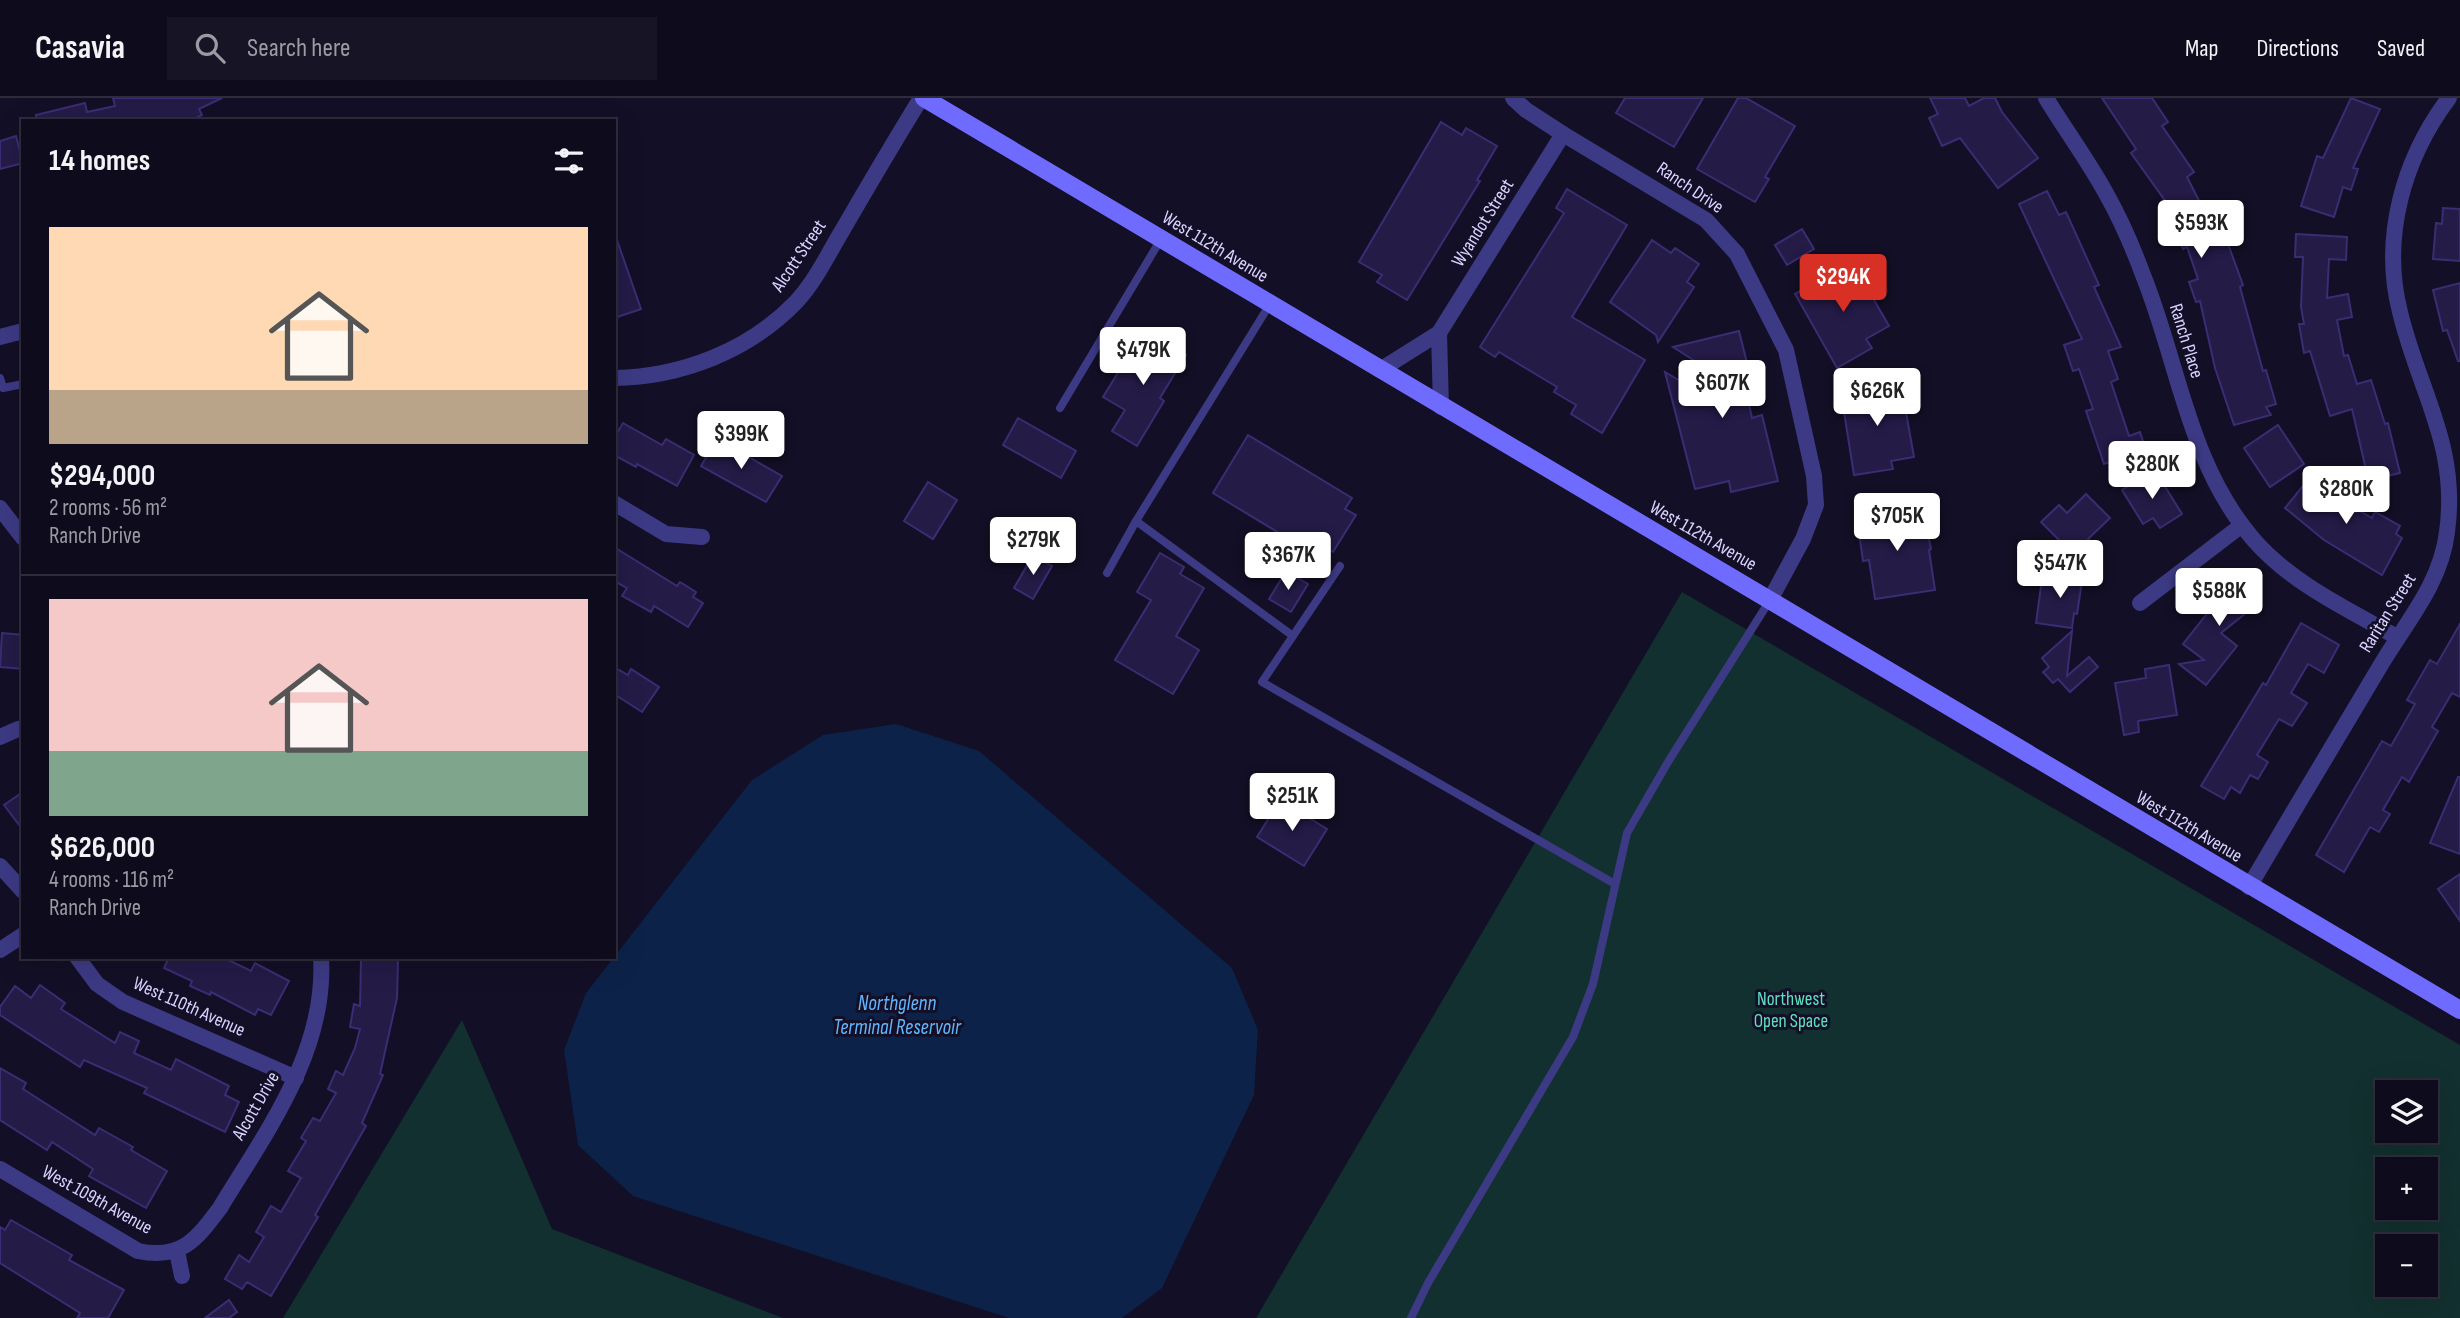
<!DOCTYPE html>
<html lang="en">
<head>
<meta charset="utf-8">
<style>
	:root { --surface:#0e0b1c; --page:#171425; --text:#f1f3f6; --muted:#9b9ba3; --line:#2e2b3b; --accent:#d93025 }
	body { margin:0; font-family:"Sofia Sans Condensed",sans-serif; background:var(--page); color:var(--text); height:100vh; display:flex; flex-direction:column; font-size:26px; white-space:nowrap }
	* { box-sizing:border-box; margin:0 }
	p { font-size:23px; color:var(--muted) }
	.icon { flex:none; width:38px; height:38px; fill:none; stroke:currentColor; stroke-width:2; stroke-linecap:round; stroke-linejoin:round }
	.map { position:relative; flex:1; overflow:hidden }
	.details { position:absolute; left:21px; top:21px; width:595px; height:840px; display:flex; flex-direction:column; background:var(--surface); border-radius:0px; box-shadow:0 7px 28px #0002,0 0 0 2px var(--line) }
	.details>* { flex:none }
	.tools { position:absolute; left:2375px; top:982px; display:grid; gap:14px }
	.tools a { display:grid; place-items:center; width:63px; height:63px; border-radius:0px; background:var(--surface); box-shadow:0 7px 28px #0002,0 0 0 2px var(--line); font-size:35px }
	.price { position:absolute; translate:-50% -60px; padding:0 16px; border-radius:7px; background:#fff; color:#222; font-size:23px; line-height:46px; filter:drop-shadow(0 2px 4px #0008) }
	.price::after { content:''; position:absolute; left:50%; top:42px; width:21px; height:16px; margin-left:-10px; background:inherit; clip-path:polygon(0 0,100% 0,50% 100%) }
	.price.current { background:var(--accent); color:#fff }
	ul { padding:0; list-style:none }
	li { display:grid; align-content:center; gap:14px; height:371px; padding:0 28px }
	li+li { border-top:2px solid var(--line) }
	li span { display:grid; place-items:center; height:217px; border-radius:0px; color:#555 }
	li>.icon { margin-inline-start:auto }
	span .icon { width:126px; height:126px; fill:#fffc; stroke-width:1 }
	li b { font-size:30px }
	h2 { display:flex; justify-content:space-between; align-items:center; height:84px; padding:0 28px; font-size:30px }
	header { display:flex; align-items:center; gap:42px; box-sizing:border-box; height:98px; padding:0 35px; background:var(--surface); border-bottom:2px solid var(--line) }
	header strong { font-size:33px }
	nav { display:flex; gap:38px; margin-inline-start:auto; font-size:24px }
	.search { width:490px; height:63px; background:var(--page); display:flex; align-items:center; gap:18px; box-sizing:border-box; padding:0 24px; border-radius:0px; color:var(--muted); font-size:26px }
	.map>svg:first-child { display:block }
	.green { fill:#12302f; fill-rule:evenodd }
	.water { fill:#0c2248 }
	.building { fill:#241b47; stroke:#3b2d73; stroke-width:2 }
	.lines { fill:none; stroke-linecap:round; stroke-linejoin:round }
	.lane { stroke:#3d3a85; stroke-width:8 }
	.street { stroke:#3d3a85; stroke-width:16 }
	.secondary { stroke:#6f6bff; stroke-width:18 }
	.labels { text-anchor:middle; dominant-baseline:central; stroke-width:6; stroke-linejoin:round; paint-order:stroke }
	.street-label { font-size:19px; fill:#d9d4ff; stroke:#130f26 }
	.park-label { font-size:19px; fill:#5fe0c0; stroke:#130f26 }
	.water-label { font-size:21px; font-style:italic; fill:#62b6ff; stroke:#130f26 }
</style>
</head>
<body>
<header>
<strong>Casavia</strong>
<div class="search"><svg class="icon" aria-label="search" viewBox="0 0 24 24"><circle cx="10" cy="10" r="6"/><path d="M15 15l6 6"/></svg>Search here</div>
<nav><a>Map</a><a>Directions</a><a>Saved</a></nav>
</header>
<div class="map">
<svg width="2460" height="1220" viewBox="0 0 2460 1220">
	<rect width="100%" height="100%" fill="#130f26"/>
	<g class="green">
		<path d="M1682,494L2460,947V1220H1256ZM2387,994H2426V1032H2387ZM2387,1071H2426V1110H2387ZM2387,1148H2426V1186H2387Z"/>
		<path d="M462,922L552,1131L783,1220H283Z"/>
	</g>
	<path class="water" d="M896,626L979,653L1232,870L1258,932L1254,997L1162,1190L1122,1220H1009L633,1098L578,1047L564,952L586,895L752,682L823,637Z"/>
	<g class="building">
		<path d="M113,0H222L199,11L202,17L190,23H36V17L85,5L87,14L115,8Z"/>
		<path d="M1625,0H1703L1674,49L1616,15Z"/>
		<path d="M1738,0H1746L1795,28L1765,79L1769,81L1755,104L1697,71Z"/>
		<path d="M1930,0H1965L1969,8L1984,0H1995L2002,14L2038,60L1998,90L1960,40L1942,48L1929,20L1938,16Z"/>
		<path d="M2102,0H2152L2168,24L2162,28L2194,74L2187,79L2222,148L2228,146L2243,187L2240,189L2263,273L2266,272L2276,306L2266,309L2271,317L2234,327L2215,270L2200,203L2196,204L2189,184L2198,181L2187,149L2183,151L2160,106L2166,104L2131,55L2136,51Z"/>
		<path d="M2351,0L2380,11L2353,70L2358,71L2351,92L2343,89L2334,119L2301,108L2317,58L2323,60Z"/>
		<path d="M1441,24L1462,37L1466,30L1497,48L1477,82L1480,83L1407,202L1377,184L1382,177L1359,164Z"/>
		<path d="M16,38L23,65L0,71V43Z"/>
		<path d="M1567,91L1627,127L1572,219L1645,262L1602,335L1571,316L1576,307L1554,294L1557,289L1499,254L1495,259L1480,249L1564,115L1556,110Z"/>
		<path d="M2047,93L2059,117L2066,114L2099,187L2094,189L2121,249L2108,253L2118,281L2111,284L2129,338L2140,334L2146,352L2104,366L2086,313L2093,311L2079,271L2073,273L2064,247L2082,241L2019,106Z"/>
		<path d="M2443,110L2460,111V163L2433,161L2436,125L2442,126Z"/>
		<path d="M1802,131L1814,151L1787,167L1775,147Z"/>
		<path d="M2296,136L2347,139L2346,162L2329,161L2327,200L2348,196L2352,219L2337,222L2344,258L2348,257L2357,286L2371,282L2385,326L2388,325L2400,375L2383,379L2381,373L2367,376L2352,311L2330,318L2310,253L2304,255L2299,226H2304L2301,209L2303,159H2295Z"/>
		<path d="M617,142L641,211L614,220V143Z"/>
		<path d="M1652,142L1671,155L1675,150L1699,166L1687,184L1694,189L1658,244L1656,237L1610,204Z"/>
		<path d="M1852,164L1889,228L1866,241L1872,250L1837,270L1795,196Z"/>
		<path d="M2460,185V263H2458L2447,232L2443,233L2433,192Z"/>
		<path d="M1739,233L1749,273L1742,274L1752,320L1762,317L1778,383L1731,394L1729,383L1695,391L1665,274L1711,301L1723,281L1673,249Z"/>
		<path d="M1140,239L1156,248L1160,242L1186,257L1160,300L1164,303L1137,348L1112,333L1125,312L1103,299Z"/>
		<path d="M1901,286L1914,359L1891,363L1893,371L1854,377L1841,295Z"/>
		<path d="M1018,320L1076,353L1061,380L1003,347Z"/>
		<path d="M623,325L662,347L666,341L694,357L677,388L637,366L636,369L614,357V340Z"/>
		<path d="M2278,327L2304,366L2270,389L2244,350Z"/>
		<path d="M1248,337L1352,400L1345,411L1356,417L1333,454L1323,448L1317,458L1213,395Z"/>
		<path d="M717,341L782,378L766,404L701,368Z"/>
		<path d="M2150,374L2157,385L2161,382L2182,416L2160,430L2153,420L2143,426L2122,392Z"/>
		<path d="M2311,378L2356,414L2358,412L2372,420L2375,414L2400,428L2396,436L2402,440L2382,477L2324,442L2285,410Z"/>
		<path d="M928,384L957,402L933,441L904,423Z"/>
		<path d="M2086,396L2110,420L2088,441L2100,453L2085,468L2041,424L2059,407L2067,415Z"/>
		<path d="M1923,411L1931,451L1929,452L1935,492L1875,501L1869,462L1863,463L1857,421Z"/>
		<path d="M614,449L677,488L680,484L696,494L693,499L703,505L688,529L654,508L651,514L622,498L627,490L614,483Z"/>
		<path d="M1160,455L1184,469L1180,476L1204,490L1176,538L1199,552L1173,596L1115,562L1151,502L1137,494Z"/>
		<path d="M1033,457L1052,468L1033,501L1014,490Z"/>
		<path d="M1286,473L1308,486L1291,514L1269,501Z"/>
		<path d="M2054,473L2083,477L2077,516L2074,515L2072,530L2036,525L2042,481L2053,483Z"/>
		<path d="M2238,475L2261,503L2221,535L2237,548L2206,587L2179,566L2204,562L2183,546L2213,508L2207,500Z"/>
		<path d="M2301,525L2339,547L2324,575L2308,566L2291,595L2307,605L2292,628L2279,621L2257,657L2268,664L2258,681L2250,677L2240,695L2231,689L2224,701L2201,688L2263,585L2266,587Z"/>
		<path d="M2460,526V599L2452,595L2432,629L2438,633L2409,684L2402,679L2383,712L2390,716L2379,734L2370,729L2344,774L2316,757L2382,643L2391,648L2415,606L2407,602L2430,562L2437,566Z"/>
		<path d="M2072,533L2067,578L2089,559L2098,569L2070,594L2058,581L2053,585L2043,574L2049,569L2042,560Z"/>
		<path d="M2,535L23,537V571L0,569Z"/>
		<path d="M2169,567L2177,617L2138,623L2139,634L2124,637L2115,585L2146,580L2145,571Z"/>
		<path d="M614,569L628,577L631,571L659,589L642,614L614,596Z"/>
		<path d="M2458,679H2460V756L2430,745Z"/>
		<path d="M23,694V732L4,707Z"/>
		<path d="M1280,702L1327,731L1304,768L1257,739Z"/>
		<path d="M2460,776V823L2438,791Z"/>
		<path d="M169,859H222L251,873L255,865L289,883L271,917L258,911L255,917L211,894L210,897L190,888L192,883L164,870Z"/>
		<path d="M361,861L398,862L397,900L380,976L383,977L362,1025L366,1028L315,1117L318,1119L271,1198L247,1184L242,1191L225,1181L239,1157L249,1164L264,1139L256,1134L271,1108L281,1114L301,1080L288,1073L306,1043L301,1040L313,1020L320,1023L336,995L328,991L336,973L343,977L355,950L360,931L350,929L354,906L360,908Z"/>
		<path d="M40,887L65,905L61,911L115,945L120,934L139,943L134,955L171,972L176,961L229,988L225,997L239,1004L225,1034L144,995L147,990L84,962L80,969L0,917V909L15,888L31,900Z"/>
		<path d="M0,970L26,985L23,991L95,1037L99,1030L133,1049L131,1052L167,1073L146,1110L89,1078L93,1071L52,1044L47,1052L0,1022Z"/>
		<path d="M11,1122L72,1157L69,1162L124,1192L108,1220H77L80,1215L0,1165V1129L5,1132Z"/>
		<path d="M229,1202L237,1214L229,1220H205Z"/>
	</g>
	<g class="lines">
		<g class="lane">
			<path d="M0,280L3,290L23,286"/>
			<path d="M1060,310L1161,141"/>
			<path d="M1136,423L1270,206"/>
			<path d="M1340,468L1262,584L1615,786"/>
			<path d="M1107,475L1136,423L1293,538"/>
			<path d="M1411,1220L1428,1185L1573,939L1593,886L1627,735L1668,664L1770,502"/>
		</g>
		<g class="street">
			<path d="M1513,0L1526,12L1563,36L1706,122L1737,156L1786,252L1814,378L1816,407L1803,441L1770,502"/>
			<path d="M2046,0C2066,33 2090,65 2108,99C2122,124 2133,150 2143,177C2179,266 2188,365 2253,441C2291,485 2347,511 2397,539"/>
			<path d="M1439,235L1441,309"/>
			<path d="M0,239L23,233"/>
			<path d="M1380,272L1439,235L1563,36"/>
			<path d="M614,280C681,279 749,253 796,204C815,184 828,156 842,133C868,88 894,44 921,0"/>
			<path d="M614,405L666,436L702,439"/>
			<path d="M0,410L23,440"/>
			<path d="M2140,505L2242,427"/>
			<path d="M0,639L18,631"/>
			<path d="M0,768L23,793"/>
			<path d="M2249,789C2293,714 2337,640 2382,565C2407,523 2441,485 2447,434C2459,347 2419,294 2400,214C2381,140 2403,61 2449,0"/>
			<path d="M0,852L23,837"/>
			<path d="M77,859L97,886L123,904L296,980"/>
			<path d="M0,1071L138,1153C181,1162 196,1142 220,1110C266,1034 327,953 321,859"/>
			<path d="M177,1153L182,1178"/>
		</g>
		<path class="secondary" d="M924,0L2460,912"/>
	</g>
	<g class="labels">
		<g class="street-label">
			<text transform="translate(1690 90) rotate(34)">Ranch Drive</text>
			<text transform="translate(1483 125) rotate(-58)">Wyandot Street</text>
			<text transform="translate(1215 149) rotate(31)">West 112th Avenue</text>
			<text transform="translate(799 158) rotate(-56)">Alcott Street</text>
			<text transform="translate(2186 243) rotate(73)">Ranch Place</text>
			<text transform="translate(1703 438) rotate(30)">West 112th Avenue</text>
			<text transform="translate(2388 515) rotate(-58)">Raritan Street</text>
			<text transform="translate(2189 729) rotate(31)">West 112th Avenue</text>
			<text transform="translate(189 909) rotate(24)">West 110th Avenue</text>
			<text transform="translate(256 1008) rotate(-60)">Alcott Drive</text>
			<text transform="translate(97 1102) rotate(29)">West 109th Avenue</text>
		</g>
		<g class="park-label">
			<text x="1791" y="901">Northwest<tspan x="1791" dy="22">Open Space</tspan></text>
		</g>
		<g class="water-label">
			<text x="897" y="905">Northglenn<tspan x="897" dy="24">Terminal Reservoir</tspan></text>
		</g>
	</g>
</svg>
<div class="tools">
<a><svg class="icon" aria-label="layers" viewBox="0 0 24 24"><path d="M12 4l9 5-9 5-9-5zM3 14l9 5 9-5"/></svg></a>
<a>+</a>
<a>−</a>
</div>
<b class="price" style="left:2201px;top:162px">$593K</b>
<b class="price current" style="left:1843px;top:216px">$294K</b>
<b class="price" style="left:1143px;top:289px">$479K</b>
<b class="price" style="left:1722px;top:322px">$607K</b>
<b class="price" style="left:1877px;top:330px">$626K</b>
<b class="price" style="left:741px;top:373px">$399K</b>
<b class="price" style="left:2152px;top:403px">$280K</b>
<b class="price" style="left:2346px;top:428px">$280K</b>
<b class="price" style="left:1897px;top:455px">$705K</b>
<b class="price" style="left:1033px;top:479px">$279K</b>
<b class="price" style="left:1288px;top:494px">$367K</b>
<b class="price" style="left:2060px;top:502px">$547K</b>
<b class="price" style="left:2219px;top:530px">$588K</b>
<b class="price" style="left:1292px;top:735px">$251K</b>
<section class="details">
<h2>14 homes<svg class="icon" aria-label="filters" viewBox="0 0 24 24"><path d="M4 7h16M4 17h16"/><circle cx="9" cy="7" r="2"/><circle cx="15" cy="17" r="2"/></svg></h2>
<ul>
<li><span style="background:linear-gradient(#ffd9b3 75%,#b9a48a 0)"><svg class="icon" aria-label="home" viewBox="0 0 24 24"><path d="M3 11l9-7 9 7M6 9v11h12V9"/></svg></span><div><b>$294,000</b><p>2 rooms · 56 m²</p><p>Ranch Drive</p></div></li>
<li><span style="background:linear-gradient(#f6c9c9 70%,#7fa58c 0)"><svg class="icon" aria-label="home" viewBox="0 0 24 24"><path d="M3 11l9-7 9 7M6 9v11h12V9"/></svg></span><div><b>$626,000</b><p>4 rooms · 116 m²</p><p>Ranch Drive</p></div></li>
</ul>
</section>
</div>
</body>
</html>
